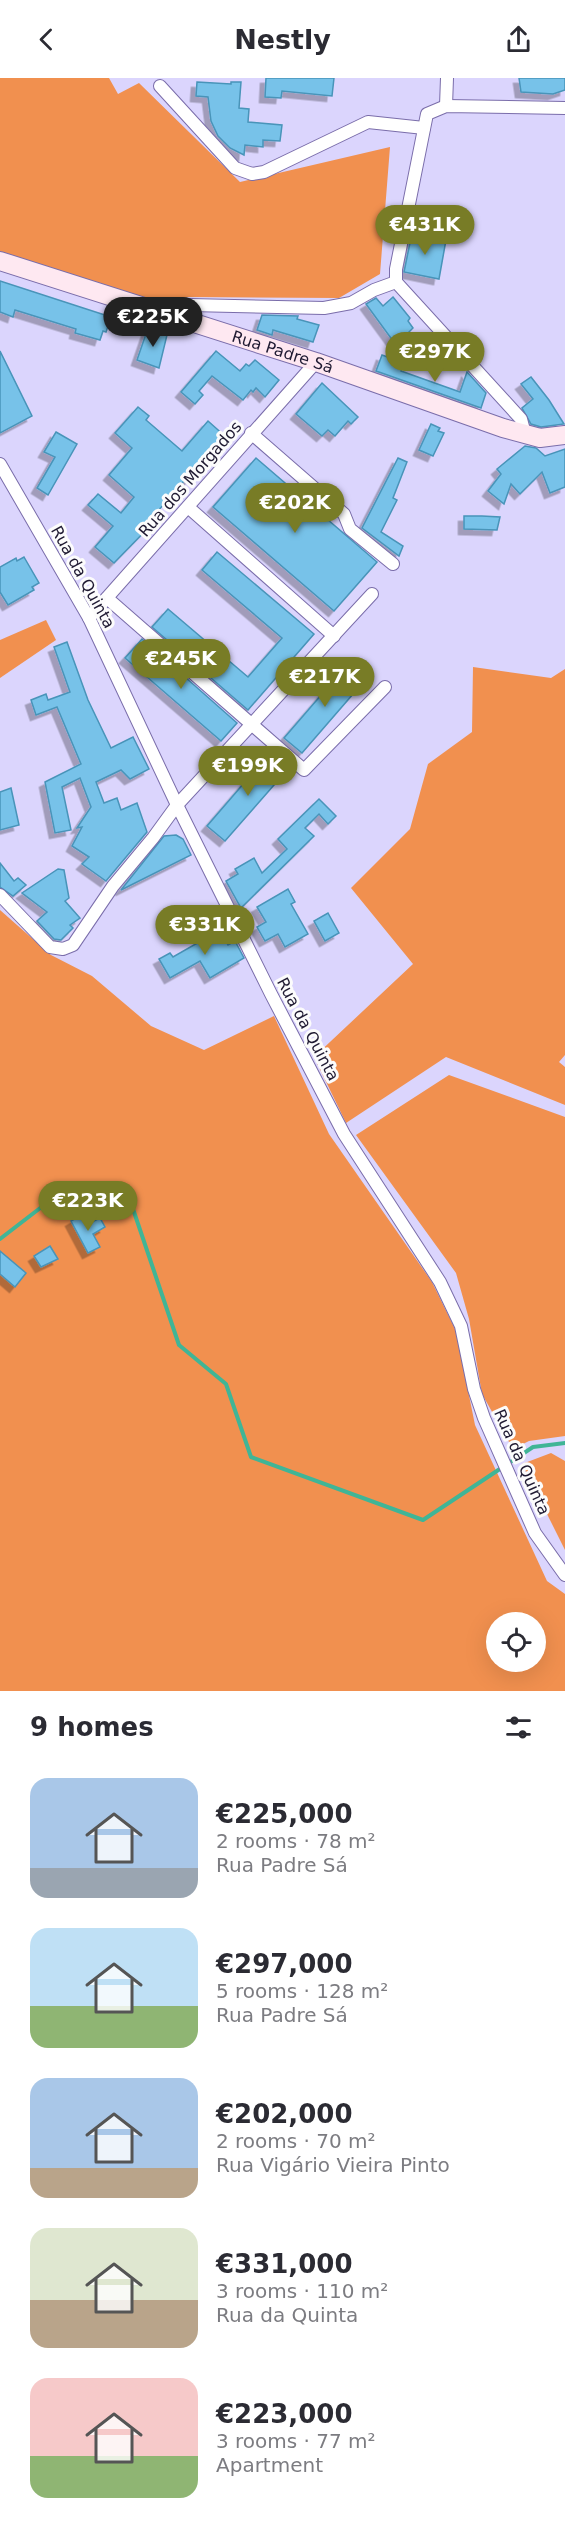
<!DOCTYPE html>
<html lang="en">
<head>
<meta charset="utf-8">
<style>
	:root { --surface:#fff; --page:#f2f2f3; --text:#2b2b33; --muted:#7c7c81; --accent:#787c26 }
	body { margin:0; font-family:"DejaVu Sans",sans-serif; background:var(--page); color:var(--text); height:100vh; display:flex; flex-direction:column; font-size:22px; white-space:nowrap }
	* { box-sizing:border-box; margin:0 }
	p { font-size:20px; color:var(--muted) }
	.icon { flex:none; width:33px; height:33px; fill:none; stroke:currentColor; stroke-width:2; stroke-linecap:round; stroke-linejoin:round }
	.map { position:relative; height:1613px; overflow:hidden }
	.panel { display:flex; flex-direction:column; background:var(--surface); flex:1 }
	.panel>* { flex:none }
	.fabs { position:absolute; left:486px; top:1534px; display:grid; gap:12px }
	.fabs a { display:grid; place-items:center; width:60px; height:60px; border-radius:50%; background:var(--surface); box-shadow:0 6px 24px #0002; font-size:30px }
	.price { position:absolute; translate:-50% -51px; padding:0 14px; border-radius:21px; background:var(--accent); color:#fff; font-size:20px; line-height:39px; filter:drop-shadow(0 2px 3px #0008) }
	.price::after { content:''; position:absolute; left:50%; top:36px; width:18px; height:14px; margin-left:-9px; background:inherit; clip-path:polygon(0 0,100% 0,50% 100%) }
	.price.active { background:#222; color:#fff }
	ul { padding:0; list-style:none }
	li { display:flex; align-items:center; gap:18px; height:150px; padding:0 30px }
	li span { display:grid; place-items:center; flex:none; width:168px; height:120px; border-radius:18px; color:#555 }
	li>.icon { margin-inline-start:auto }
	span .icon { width:72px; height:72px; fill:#fffc; stroke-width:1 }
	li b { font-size:26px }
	h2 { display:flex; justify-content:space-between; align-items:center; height:72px; padding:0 30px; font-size:26px }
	header { display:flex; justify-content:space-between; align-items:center; height:78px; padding:0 30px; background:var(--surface); font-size:27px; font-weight:600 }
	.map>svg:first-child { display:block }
	.forest { fill:#f1904f; fill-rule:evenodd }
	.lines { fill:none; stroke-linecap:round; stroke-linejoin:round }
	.stream { stroke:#40b596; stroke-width:4 }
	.building { fill:#77c2e9; stroke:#4894b9; stroke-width:1.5; filter:url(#shadow) }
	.street-casing { stroke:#7a6daa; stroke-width:14 }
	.secondary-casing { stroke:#7a6daa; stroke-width:20 }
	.street { stroke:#fff; stroke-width:12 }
	.secondary { stroke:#fee8f1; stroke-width:18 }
	.labels { text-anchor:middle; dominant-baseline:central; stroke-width:6; stroke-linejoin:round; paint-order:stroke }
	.street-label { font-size:16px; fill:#1f1a32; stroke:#fcfcfc }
</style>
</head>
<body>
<header><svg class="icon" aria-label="back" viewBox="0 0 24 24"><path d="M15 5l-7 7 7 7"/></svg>Nestly<svg class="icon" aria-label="share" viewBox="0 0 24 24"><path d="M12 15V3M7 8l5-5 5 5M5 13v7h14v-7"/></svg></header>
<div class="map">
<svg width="565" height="1613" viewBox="0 0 565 1613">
	<defs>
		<filter id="shadow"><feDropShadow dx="-5.5" dy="5.5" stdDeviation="0" flood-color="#0004"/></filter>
	</defs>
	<rect width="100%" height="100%" fill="#dbd5fd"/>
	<g class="forest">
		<path d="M0,0H109L118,16L139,5L240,104L390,69L380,196L339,220L187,219L167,227L0,174Z"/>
		<path d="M46,542L56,562L0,600V562Z"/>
		<path d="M473,589L551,600L565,591V977L559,984L565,989V1027L446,979L346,1045L314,979L413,886L351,810L410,751L428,686L472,654Z"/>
		<path d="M0,832L51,877L92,898L151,948L204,972L274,938L329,1056L432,1204L456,1253L475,1347L547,1503L565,1516V1613H0ZM496,1545H536V1584H496Z"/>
		<path d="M449,997L565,1039V1358L529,1363L513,1371L482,1316L469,1241L456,1195L356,1057Z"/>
		<path d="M551,1375L565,1383V1472L522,1386Z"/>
	</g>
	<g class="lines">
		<path class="stream" d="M0,1161L48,1124L112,1120L132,1128L179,1267L226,1306L251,1379L423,1442L533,1369L565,1365"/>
	</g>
	<g class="building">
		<path d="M266,0H334L332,18L282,13L281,20L265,19Z"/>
		<path d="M519,0H565V12L553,16L521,14Z"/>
		<path d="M197,4L231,6V4H241L239,30L249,31L248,44L282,47L280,63L263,62V69L245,67L244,77L230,70L218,58L211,43L208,19L196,18Z"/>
		<path d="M412,155L446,162L439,201L404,194Z"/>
		<path d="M0,203L111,239L106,254L103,253L100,262L75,255L76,251L15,232L13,239L0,234Z"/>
		<path d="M393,219L410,240L408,243L413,250L396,267L366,226L376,220L383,228Z"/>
		<path d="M262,237L298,238L297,241L319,247L313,264L273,252L272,257L257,252Z"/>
		<path d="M148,250L167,257L159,290L137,282Z"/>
		<path d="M0,273L32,338L0,355Z"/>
		<path d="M216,273L240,293L246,286L249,288L255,282L279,302L265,319L256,310L253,314L251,312L243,322L212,298L199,313L203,317L195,326L181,314Z"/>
		<path d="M382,277L404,285L401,293L460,314L467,294L486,315L481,330L376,293Z"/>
		<path d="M531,299L549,322L564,346L541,349L531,346L522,330L533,321L521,306Z"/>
		<path d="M322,305L358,339L351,346L348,343L335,358L328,352L322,358L296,336Z"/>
		<path d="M138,329L149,338L146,342L182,373L208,343L226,359L189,402L187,401L183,404L151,441L154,444L114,485L95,469L113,448L88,427L98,416L121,435L134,419L109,397L132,370L115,355Z"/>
		<path d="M431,346L440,350L438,353L444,355L433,378L419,372Z"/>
		<path d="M56,354L77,366L48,417L37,410L55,379L44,374Z"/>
		<path d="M525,368L536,370L545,378L565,371V409L550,415L542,394L520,416L511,406L504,426L488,413L501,396L497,391Z"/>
		<path d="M256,380L377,484L334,533L213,429Z"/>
		<path d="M398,380L407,384L393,420L397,422L381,454L403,468L399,478L362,450Z"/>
		<path d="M464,438H482L500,439L497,452L464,451Z"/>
		<path d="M217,474L314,556L248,632L152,549L168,531L248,599L282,560L202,492Z"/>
		<path d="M24,479L39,505L32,509L34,512L8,527L0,514V489L16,480L17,483Z"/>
		<path d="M142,561L237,645L221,663L125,580Z"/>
		<path d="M67,564L88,622L111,670L133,659L149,691L130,701L121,692L96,704L104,725L117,720L121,732L137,725L147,754L106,803L82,786L89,779L72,768L82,749L77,750L91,729L80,700L62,709L71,752L55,755L45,704L81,686L57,629L36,637L31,622L46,616L48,622L70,614L54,569Z"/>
		<path d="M348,586L366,601L302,675L284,660Z"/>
		<path d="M270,675L288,691L225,763L207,748Z"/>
		<path d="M11,710L19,747L0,752V714Z"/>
		<path d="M319,721L336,738L328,746L319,736L305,750L314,758L241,830L226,803L238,796L235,791L254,780L262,795L287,771L278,761Z"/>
		<path d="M176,757L183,761L191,777L121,812L164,758Z"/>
		<path d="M0,785L14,803L18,800L26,807L13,818L0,809Z"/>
		<path d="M58,791L64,792L69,820L65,823L80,840L70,847L73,850L61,862L54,861L37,843L47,834L22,815Z"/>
		<path d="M288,811L295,824L291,826L308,856L285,869L278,856L265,863L257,849L266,844L257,829Z"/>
		<path d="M328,835L339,855L325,863L314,843Z"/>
		<path d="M220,852L228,867L235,863L244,880L210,900L200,883L170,900L159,881L170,875L173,879Z"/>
		<path d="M83,1136L88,1146L100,1140L105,1149L93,1156L100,1169L88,1175L71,1143Z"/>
		<path d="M50,1168L58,1181L41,1189L34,1178Z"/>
		<path d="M0,1173L26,1195L15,1209L0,1196Z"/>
	</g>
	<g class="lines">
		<g class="street-casing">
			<g id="street">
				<path d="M160,8L235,90L252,96L264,94L368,44L424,50"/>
				<path d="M446,28L447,0"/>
				<path d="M168,237L190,227L324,230L351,225L374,212L396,204"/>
				<path d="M251,355L344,436L350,451L393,486"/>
				<path d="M525,356L521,341L396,204V191L427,36L446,28L565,30"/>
				<path d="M0,386L89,540L177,727L271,916L344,1056L440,1204L461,1248L474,1311L484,1340L535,1455L565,1497"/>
				<path d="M188,429L334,558"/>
				<path d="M107,520L304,692L385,609"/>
				<path d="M89,540L316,284"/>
				<path d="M0,817L50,869L63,871L73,867L113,808L153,760L177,727L372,516"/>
			</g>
		</g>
		<g class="secondary-casing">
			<g id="secondary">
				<path id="s1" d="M0,183L316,284L503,350L540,360L565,357"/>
			</g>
		</g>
		<use href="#street" class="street"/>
		<use href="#secondary" class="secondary"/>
	</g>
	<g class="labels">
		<g class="street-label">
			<text stroke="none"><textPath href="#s1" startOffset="297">Rua Padre Sá</textPath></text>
			<text transform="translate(190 401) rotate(-49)">Rua dos Morgados</text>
			<text transform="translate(83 499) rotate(61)">Rua da Quinta</text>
			<text transform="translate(308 951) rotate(62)">Rua da Quinta</text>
			<text transform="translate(522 1384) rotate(66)">Rua da Quinta</text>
		</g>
	</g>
</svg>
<div class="fabs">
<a><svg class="icon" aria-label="locate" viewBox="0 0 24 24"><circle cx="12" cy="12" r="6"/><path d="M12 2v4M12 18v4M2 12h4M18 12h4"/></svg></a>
</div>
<b class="price" style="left:425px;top:178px">€431K</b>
<b class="price active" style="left:153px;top:270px">€225K</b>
<b class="price" style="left:435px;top:305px">€297K</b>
<b class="price" style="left:295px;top:456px">€202K</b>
<b class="price" style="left:181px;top:612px">€245K</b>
<b class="price" style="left:325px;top:630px">€217K</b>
<b class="price" style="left:248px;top:719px">€199K</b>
<b class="price" style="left:205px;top:878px">€331K</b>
<b class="price" style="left:88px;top:1154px">€223K</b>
</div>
<section class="panel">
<h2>9 homes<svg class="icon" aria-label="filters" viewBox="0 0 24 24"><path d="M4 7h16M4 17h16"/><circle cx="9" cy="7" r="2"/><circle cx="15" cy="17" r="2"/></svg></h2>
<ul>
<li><span style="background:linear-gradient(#a9c7e8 75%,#9aa5b1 0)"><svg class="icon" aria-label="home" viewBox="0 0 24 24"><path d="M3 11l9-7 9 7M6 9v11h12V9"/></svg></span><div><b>€225,000</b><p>2 rooms · 78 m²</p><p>Rua Padre Sá</p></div></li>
<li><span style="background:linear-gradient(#bfe0f5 65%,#8fb573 0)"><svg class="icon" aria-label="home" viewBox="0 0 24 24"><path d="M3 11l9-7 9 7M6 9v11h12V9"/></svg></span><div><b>€297,000</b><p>5 rooms · 128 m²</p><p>Rua Padre Sá</p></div></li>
<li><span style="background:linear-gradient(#a9c7e8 75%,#b9a48a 0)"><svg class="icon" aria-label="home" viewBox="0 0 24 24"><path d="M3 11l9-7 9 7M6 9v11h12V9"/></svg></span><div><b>€202,000</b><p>2 rooms · 70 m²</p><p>Rua Vigário Vieira Pinto</p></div></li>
<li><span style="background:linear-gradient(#dfe7d0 60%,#b9a48a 0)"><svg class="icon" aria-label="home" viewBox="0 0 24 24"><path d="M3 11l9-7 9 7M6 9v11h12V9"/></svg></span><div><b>€331,000</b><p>3 rooms · 110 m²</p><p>Rua da Quinta</p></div></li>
<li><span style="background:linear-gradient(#f6c9c9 65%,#8fb573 0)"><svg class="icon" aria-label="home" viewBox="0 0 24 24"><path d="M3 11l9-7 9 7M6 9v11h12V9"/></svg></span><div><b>€223,000</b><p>3 rooms · 77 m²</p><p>Apartment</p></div></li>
</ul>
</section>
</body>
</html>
